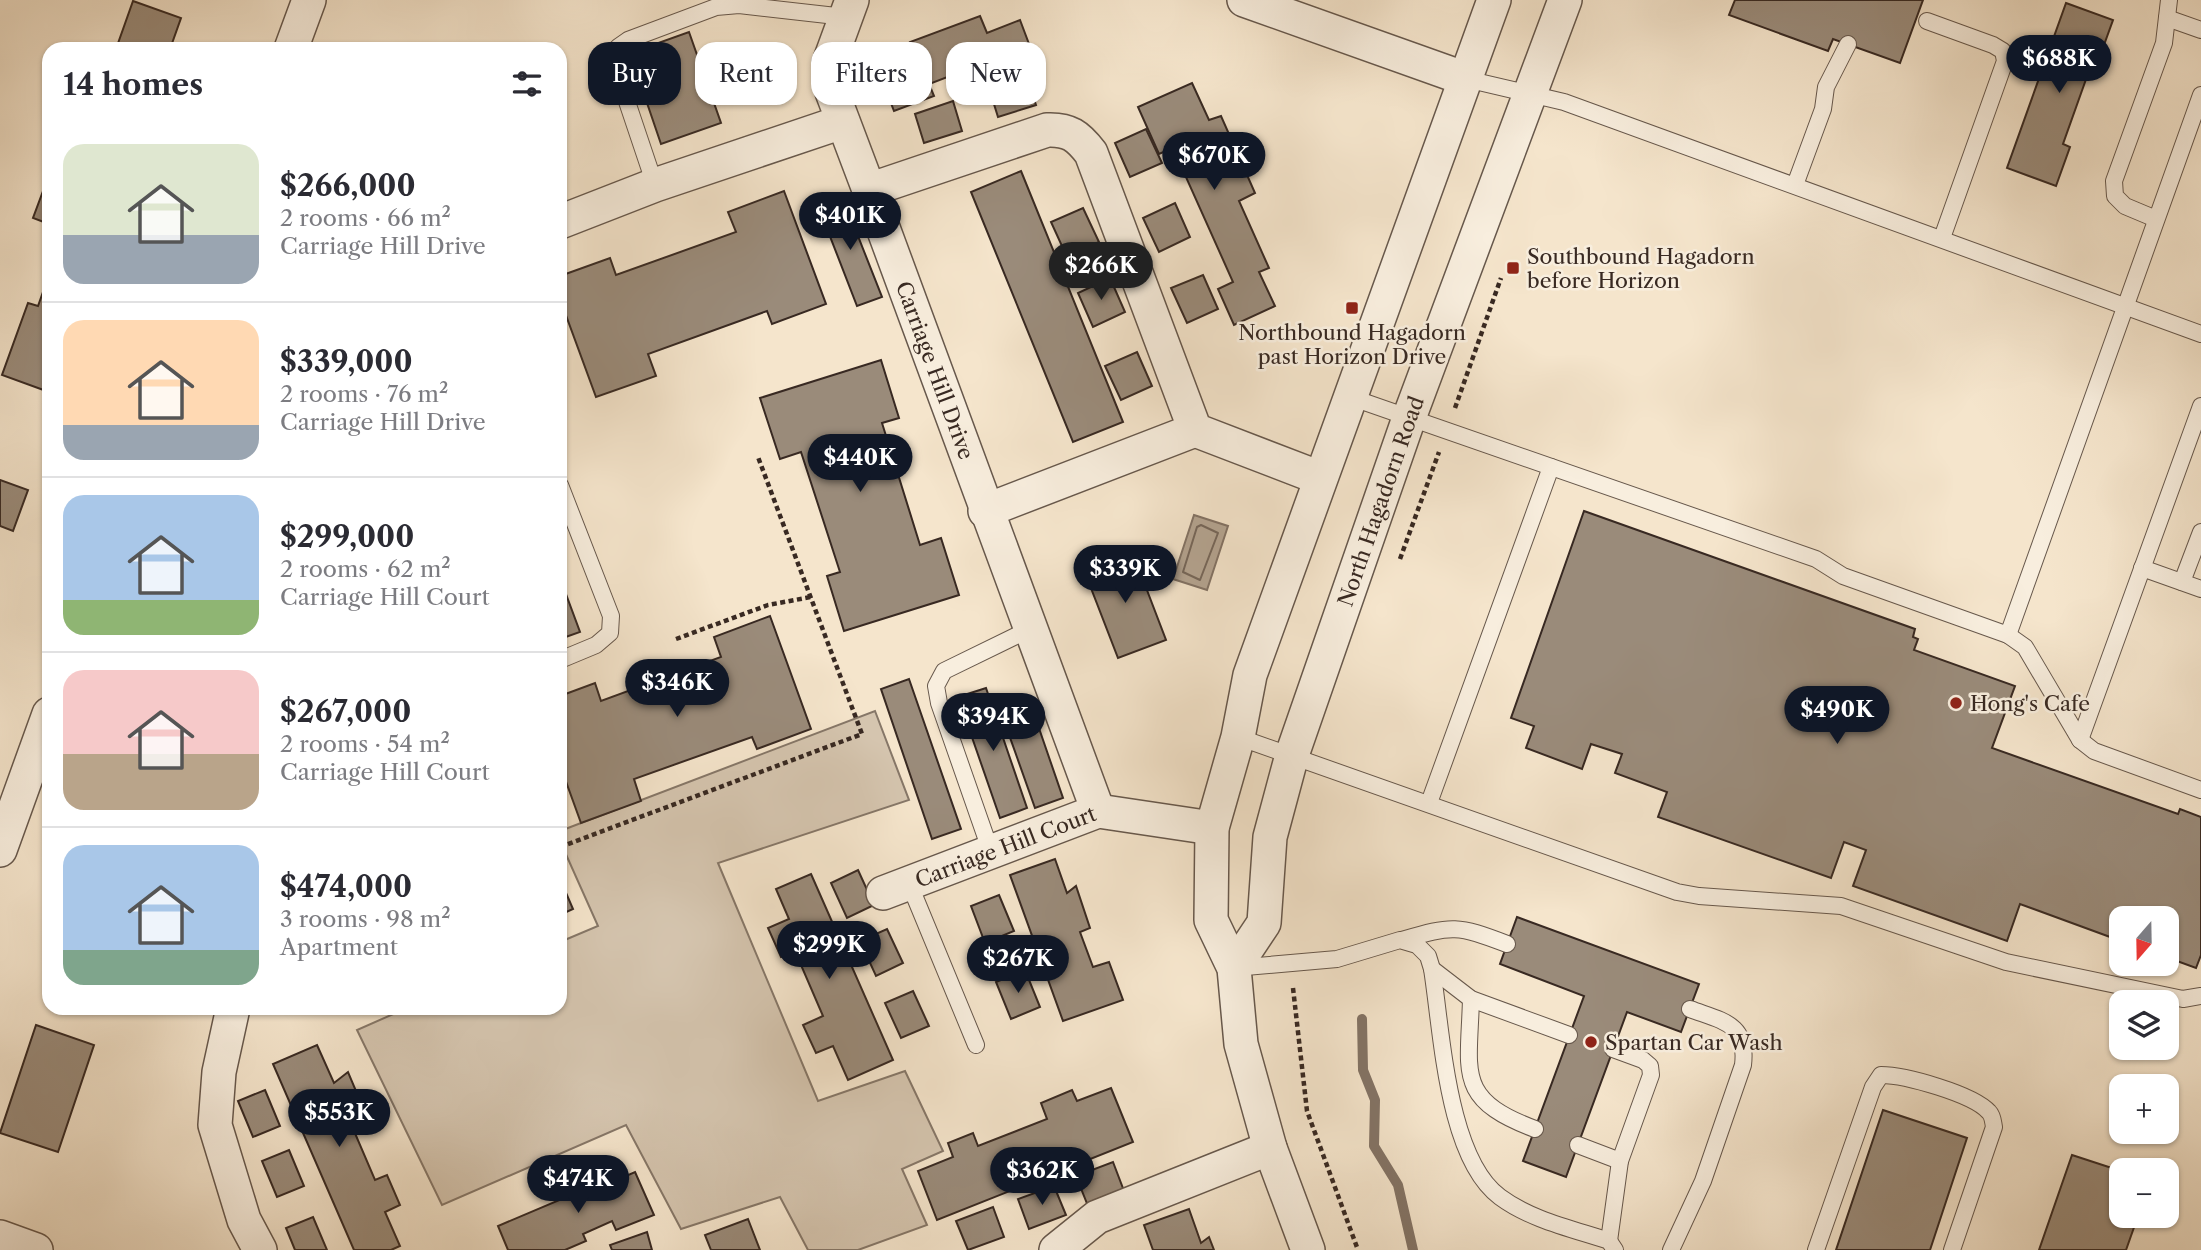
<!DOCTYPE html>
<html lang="en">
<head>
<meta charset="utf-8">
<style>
	:root { --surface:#fff; --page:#f2f2f3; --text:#2b2b33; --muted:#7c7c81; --line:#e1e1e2; --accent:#111827 }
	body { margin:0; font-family:"Libre Caslon Text",serif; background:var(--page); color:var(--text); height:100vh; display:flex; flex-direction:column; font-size:26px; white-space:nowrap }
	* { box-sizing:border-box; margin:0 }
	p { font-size:23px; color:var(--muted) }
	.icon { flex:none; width:38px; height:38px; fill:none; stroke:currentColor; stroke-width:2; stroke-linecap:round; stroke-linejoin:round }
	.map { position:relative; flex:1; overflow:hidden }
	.sheet { position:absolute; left:42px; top:42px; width:525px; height:973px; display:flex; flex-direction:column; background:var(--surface); border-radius:21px; box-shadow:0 2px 5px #0004 }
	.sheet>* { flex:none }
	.banner { position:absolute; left:588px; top:42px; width:665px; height:63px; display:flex; gap:14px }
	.needle { width:46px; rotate:200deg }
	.buttons { position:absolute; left:2109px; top:906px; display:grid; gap:14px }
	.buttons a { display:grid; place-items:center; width:70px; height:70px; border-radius:14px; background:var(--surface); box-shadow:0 2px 5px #0004; font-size:35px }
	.price { position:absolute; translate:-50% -60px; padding:0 16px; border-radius:24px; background:var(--accent); color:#fff; font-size:23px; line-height:46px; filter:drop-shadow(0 2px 4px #0008) }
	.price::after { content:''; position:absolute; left:50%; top:42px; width:21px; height:16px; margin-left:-10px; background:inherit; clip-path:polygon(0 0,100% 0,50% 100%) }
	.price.active { background:#222; color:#fff }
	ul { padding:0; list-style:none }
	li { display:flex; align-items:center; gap:21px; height:175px; padding:0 21px }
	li+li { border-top:2px solid var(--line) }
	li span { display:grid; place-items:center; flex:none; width:196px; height:140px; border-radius:21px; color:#555 }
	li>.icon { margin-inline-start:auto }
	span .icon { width:84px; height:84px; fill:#fffc; stroke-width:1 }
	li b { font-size:30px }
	h2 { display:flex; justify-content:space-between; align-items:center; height:84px; padding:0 21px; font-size:30px }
	.tag { padding:0 24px; border-radius:21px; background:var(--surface); box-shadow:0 2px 5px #0004; font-size:24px; line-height:63px }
	.tag.active { background:var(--accent); color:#fff }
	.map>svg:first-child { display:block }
	.green { fill:#d5c5af; stroke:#867768; stroke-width:2 }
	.water { fill:#b5a592; stroke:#837365; stroke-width:2 }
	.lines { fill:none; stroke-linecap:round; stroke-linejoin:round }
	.shore { stroke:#76675a; stroke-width:2 }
	.stream { stroke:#837365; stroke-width:10 }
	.building { fill:#9a8b7a; stroke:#382922; stroke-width:2 }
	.lane-casing { stroke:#67584c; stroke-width:18 }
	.street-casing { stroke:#67584c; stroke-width:36 }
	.path { stroke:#382922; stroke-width:4.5; stroke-dasharray:5 3.5; stroke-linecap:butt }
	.lane { stroke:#f8eede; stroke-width:16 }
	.street { stroke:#f8eede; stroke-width:33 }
	.poi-dot { fill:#8f2418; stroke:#f8eede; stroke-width:2.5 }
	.labels { text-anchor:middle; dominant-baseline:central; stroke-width:5; stroke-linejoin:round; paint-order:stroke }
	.poi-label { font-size:21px; fill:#382922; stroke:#f8eede; text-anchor:start }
	.street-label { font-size:21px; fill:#382922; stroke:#f8eede }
</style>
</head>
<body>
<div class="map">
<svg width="2201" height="1250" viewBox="0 0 2201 1250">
	<rect width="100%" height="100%" fill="#f5e5cc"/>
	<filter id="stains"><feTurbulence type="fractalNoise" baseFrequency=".00286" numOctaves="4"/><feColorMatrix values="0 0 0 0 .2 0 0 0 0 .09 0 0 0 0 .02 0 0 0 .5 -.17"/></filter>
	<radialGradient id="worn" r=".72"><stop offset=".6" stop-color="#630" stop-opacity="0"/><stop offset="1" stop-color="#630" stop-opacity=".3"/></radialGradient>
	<path class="green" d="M875,711L909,800L718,863L818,1101L905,1071L943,1151L902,1169L927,1225L858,1250H808L780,1197L681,1229L626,1125L442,1205L357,1030L407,1008H560V942L598,926L560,841V831Z"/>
	<path class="water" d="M1194,515L1228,526L1207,590L1173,579Z"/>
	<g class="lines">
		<path class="shore" d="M1201,525L1218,533L1200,580L1183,572L1197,527Z"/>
		<path class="stream" d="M1362,1019L1363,1070L1375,1100L1374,1146L1398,1185L1413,1250"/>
	</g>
	<g class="building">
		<path d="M1735,0H1923L1900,63L1833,39L1828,51L1729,15Z"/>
		<path d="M133,1L181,18L170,49H116Z"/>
		<path d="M2066,3L2113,20L2100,56L2095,54L2063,144L2070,147L2056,186L2007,168Z"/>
		<path d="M980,16L987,33L1020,20L1035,60L1007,71L1002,56L929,84L934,96L894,111L877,67L914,53L910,42Z"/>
		<path d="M689,32L721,123L661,144L630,53Z"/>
		<path d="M1026,75L1036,105L998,117L989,88Z"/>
		<path d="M1192,83L1209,120L1221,116L1255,193L1239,201L1269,268L1259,272L1275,306L1234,325L1218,289L1233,282L1173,148L1159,154L1138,107Z"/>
		<path d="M953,101L962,131L924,143L915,114Z"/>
		<path d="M1146,129L1162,163L1130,177L1115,143Z"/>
		<path d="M1021,171L1123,422L1073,442L971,192Z"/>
		<path d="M49,175V224L33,218Z"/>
		<path d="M784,191L826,304L772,324L767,311L648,354L656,376L596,397L560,299V276L610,258L616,275L736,232L728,212Z"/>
		<path d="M843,198L882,297L857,306L819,208Z"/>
		<path d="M1175,203L1190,237L1159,252L1143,218Z"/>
		<path d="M1083,208L1099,242L1067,257L1051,222Z"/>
		<path d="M1203,275L1218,309L1187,323L1171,288Z"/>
		<path d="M48,278H49V392L2,375L28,303L38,306Z"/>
		<path d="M1110,278L1125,312L1093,327L1078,293Z"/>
		<path d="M1137,352L1152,386L1121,400L1105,366Z"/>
		<path d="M881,360L899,418L882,423L920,545L941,538L959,595L844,631L827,576L840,572L801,452L780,459L760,398Z"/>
		<path d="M0,480L28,490L13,531L0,526Z"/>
		<path d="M1584,511L1915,629L1913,637L1918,639L1914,650L2015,686L1992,748L2178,814L2180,809L2201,817V955L2196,968L2166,957V919H2121V941L2020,904L2007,941L1853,886L1866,850L1844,842L1831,878L1658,817L1667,792L1615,773L1622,754L1591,744L1582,769L1526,748L1534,726L1511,718Z"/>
		<path d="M1132,551L1166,640L1118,658L1084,570Z"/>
		<path d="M560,578L580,632L560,639Z"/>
		<path d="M770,616L811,729L757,749L752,737L634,779L641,801L581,823L560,765V696L595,683L601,701L721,657L714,637Z"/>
		<path d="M909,679L961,829L932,839L881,689Z"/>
		<path d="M986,688L1027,808L1000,818L958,697Z"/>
		<path d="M1031,705L1063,798L1035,808L1002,715Z"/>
		<path d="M1055,859L1067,893L1076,886L1090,928L1080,932L1093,967L1109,962L1123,1000L1063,1021L1010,875Z"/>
		<path d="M858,870L874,905L847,918L831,883Z"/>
		<path d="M811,874L893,1060L848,1080L833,1046L816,1053L803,1025L823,1016L795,951L781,957L768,928L789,919L776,889Z"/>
		<path d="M560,879L573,909L560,915Z"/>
		<path d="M999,895L1014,931L985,943L971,906Z"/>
		<path d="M1517,917L1699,984L1681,1032L1627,1012L1566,1177L1523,1161L1584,996L1500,964Z"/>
		<path d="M887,929L903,963L876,976L860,941Z"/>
		<path d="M1025,970L1040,1007L1011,1019L996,982Z"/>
		<path d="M913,991L929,1026L901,1038L885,1003Z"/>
		<path d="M36,1025L94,1045L58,1152L0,1133Z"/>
		<path d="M317,1045L334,1083L348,1072L364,1110L348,1117L375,1180L387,1175L400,1205L385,1212L400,1246L391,1250H354L273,1064Z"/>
		<path d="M1111,1088L1133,1142L937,1220L918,1171L953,1157L948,1143L973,1133L978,1146L1047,1119L1041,1103L1072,1090L1077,1101Z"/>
		<path d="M265,1090L280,1126L253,1137L238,1101Z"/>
		<path d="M1883,1110L1967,1138L1930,1250H1836Z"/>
		<path d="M289,1150L304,1186L277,1197L262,1161Z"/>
		<path d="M2072,1155L2121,1171V1216H2138L2126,1250H2039Z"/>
		<path d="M1113,1162L1124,1191L1088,1206L1076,1176Z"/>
		<path d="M635,1172L654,1215L616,1230L612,1221L583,1234L586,1241L565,1250H508L498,1226L569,1196L565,1186L592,1174L599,1188Z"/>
		<path d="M1054,1186L1066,1215L1029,1229L1018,1199Z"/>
		<path d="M993,1207L1004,1237L968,1250L956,1221Z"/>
		<path d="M1189,1209L1201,1243L1209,1237L1214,1250H1153L1144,1225Z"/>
		<path d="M313,1217L327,1250H295L286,1228Z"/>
		<path d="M748,1219L760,1250H711L705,1235Z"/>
		<path d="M647,1232L652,1250H612L610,1245Z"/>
	</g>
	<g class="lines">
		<g class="lane-casing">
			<g id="lane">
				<path d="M2167,18L2201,30"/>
				<path d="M1927,21L1993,45L2003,51L2005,61L1942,238"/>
				<path d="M1466,79L1564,102L2201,334"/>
				<path d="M655,185L614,63L618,47L628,40L716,7L739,5L845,17"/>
				<path d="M1795,185L1823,109L1826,87L1848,44"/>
				<path d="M2156,219L2125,206L2115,196L2114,181L2164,43L2169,0"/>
				<path d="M1350,397L1816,559L1843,576L2008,635L2201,95"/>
				<path d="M560,485L611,616L610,633L596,645L560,660"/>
				<path d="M2142,568L2201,589"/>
				<path d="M2182,582L2201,532"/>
				<path d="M2008,635L2025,647L2080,740L2094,751L2201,790"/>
				<path d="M1238,737L1677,892L1699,896L1841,906L2006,962L2183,999L2201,996"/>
				<path d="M2080,740L2201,406"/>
				<path d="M1429,803L1551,467"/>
				<path d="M991,852L939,703L936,686L944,671L1030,629"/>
				<path d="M909,883L976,1045"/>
				<path d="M1402,940C1453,925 1457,925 1507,944"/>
				<path d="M1234,968L1337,959L1400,940L1417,945L1428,956L1432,969C1442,1032 1447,1158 1500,1197C1531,1220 1573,1229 1609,1241L1615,1250"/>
				<path d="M1432,969L1471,999L1569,1035"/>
				<path d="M1471,999C1469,1073 1455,1099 1535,1129"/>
				<path d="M1578,1145L1620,1161"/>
				<path d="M1609,1241L1620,1161L1651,1075L1650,1066L1643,1060L1613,1049"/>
				<path d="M1671,1250L1703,1181L1743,1065C1748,1023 1722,1021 1690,1009"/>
				<path d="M1816,1250L1873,1087L1881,1075C1905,1075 1973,1094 1989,1112C1993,1116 1993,1122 1994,1127L1952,1250"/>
			</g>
		</g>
		<g class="street-casing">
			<g id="street">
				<path d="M852,0L829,63L832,92L869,190L1047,130C1069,129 1078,136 1091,153L1195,430L1320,478"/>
				<path d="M1244,0L1466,79"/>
				<path d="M291,49L309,0"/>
				<path id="s1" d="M869,190L1098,811"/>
				<path d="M560,222L655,185L842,122"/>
				<path d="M985,511L1195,430"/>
				<path d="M0,850L49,714"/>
				<path id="s2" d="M883,893L1098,811L1212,828"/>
				<path id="s3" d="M1234,968L1264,923L1270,837L1292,755L1409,418L1565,0"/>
				<path d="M233,1008L219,1072L215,1125L244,1220L260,1250"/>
				<path d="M0,1237L36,1250"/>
				<path d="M1056,1250L1097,1217L1270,1148"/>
				<path d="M1308,1250L1270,1148L1241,1044L1234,968L1211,920L1212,828L1238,737L1250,675L1494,0"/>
			</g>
		</g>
		<g class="path">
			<path d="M1455,408L1501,278"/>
			<path d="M1400,559L1439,452"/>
			<path d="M676,639L768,605L811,597"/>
			<path d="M560,847L862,734L758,457"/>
			<path d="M1293,988L1307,1111L1358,1250"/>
		</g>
		<use href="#lane" class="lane"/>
		<use href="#street" class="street"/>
	</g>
	<g class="poi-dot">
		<rect x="1506" y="261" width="14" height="14" rx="3.5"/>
		<rect x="1345" y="301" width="14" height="14" rx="3.5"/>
		<circle cx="1956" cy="703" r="7"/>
		<circle cx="1591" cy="1042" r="7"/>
	</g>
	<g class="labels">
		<g class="poi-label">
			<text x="1527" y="256">Southbound Hagadorn<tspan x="1527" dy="24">before Horizon</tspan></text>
			<text x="1352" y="332" text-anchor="middle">Northbound Hagadorn<tspan x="1352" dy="24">past Horizon Drive</tspan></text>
			<text x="1970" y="703">Hong's Cafe</text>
			<text x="1605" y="1042">Spartan Car Wash</text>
		</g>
		<g class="street-label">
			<text stroke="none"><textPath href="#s1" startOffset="192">Carriage Hill Drive</textPath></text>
			<text stroke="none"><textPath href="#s3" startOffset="494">North Hagadorn Road</textPath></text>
			<text stroke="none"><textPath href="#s2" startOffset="131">Carriage Hill Court</textPath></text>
		</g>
	</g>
	<rect width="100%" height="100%" filter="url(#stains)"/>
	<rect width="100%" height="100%" fill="url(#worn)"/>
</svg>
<div class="buttons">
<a><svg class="needle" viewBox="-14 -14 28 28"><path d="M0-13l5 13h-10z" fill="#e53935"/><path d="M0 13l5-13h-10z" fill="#7c7c81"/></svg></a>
<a><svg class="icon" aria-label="layers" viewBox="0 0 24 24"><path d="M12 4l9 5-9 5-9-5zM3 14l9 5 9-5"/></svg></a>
<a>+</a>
<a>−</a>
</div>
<b class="price" style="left:2059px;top:95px">$688K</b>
<b class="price" style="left:1214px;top:192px">$670K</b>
<b class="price" style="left:850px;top:252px">$401K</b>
<b class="price active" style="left:1101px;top:302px">$266K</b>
<b class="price" style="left:860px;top:494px">$440K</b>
<b class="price" style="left:1125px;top:605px">$339K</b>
<b class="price" style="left:677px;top:719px">$346K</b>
<b class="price" style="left:1837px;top:746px">$490K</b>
<b class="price" style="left:993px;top:753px">$394K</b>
<b class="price" style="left:829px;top:981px">$299K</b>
<b class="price" style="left:1018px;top:995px">$267K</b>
<b class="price" style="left:339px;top:1149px">$553K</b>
<b class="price" style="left:1042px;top:1207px">$362K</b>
<b class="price" style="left:578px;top:1215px">$474K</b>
<div class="banner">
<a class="tag active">Buy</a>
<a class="tag">Rent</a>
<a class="tag">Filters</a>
<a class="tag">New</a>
</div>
<section class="sheet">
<h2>14 homes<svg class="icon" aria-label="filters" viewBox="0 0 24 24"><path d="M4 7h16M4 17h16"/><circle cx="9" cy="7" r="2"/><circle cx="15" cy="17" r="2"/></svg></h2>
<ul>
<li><span style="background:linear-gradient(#dfe7d0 65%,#9aa5b1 0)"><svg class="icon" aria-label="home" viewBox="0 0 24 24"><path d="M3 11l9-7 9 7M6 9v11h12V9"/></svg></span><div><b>$266,000</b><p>2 rooms · 66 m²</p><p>Carriage Hill Drive</p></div></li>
<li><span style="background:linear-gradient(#ffd9b3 75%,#9aa5b1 0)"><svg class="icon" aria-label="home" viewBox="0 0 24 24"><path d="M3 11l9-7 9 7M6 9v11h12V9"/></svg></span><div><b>$339,000</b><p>2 rooms · 76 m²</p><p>Carriage Hill Drive</p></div></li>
<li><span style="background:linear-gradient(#a9c7e8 75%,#8fb573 0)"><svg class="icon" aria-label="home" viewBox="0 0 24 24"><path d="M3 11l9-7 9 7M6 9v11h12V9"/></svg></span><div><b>$299,000</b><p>2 rooms · 62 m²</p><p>Carriage Hill Court</p></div></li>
<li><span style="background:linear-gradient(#f6c9c9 60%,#b9a48a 0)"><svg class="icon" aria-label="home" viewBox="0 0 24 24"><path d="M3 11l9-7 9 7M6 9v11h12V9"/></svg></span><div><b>$267,000</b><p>2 rooms · 54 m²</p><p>Carriage Hill Court</p></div></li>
<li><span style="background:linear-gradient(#a9c7e8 75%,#7fa58c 0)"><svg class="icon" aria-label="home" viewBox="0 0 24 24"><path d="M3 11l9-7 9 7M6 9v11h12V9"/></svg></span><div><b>$474,000</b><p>3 rooms · 98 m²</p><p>Apartment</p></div></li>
</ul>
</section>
</div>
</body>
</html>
